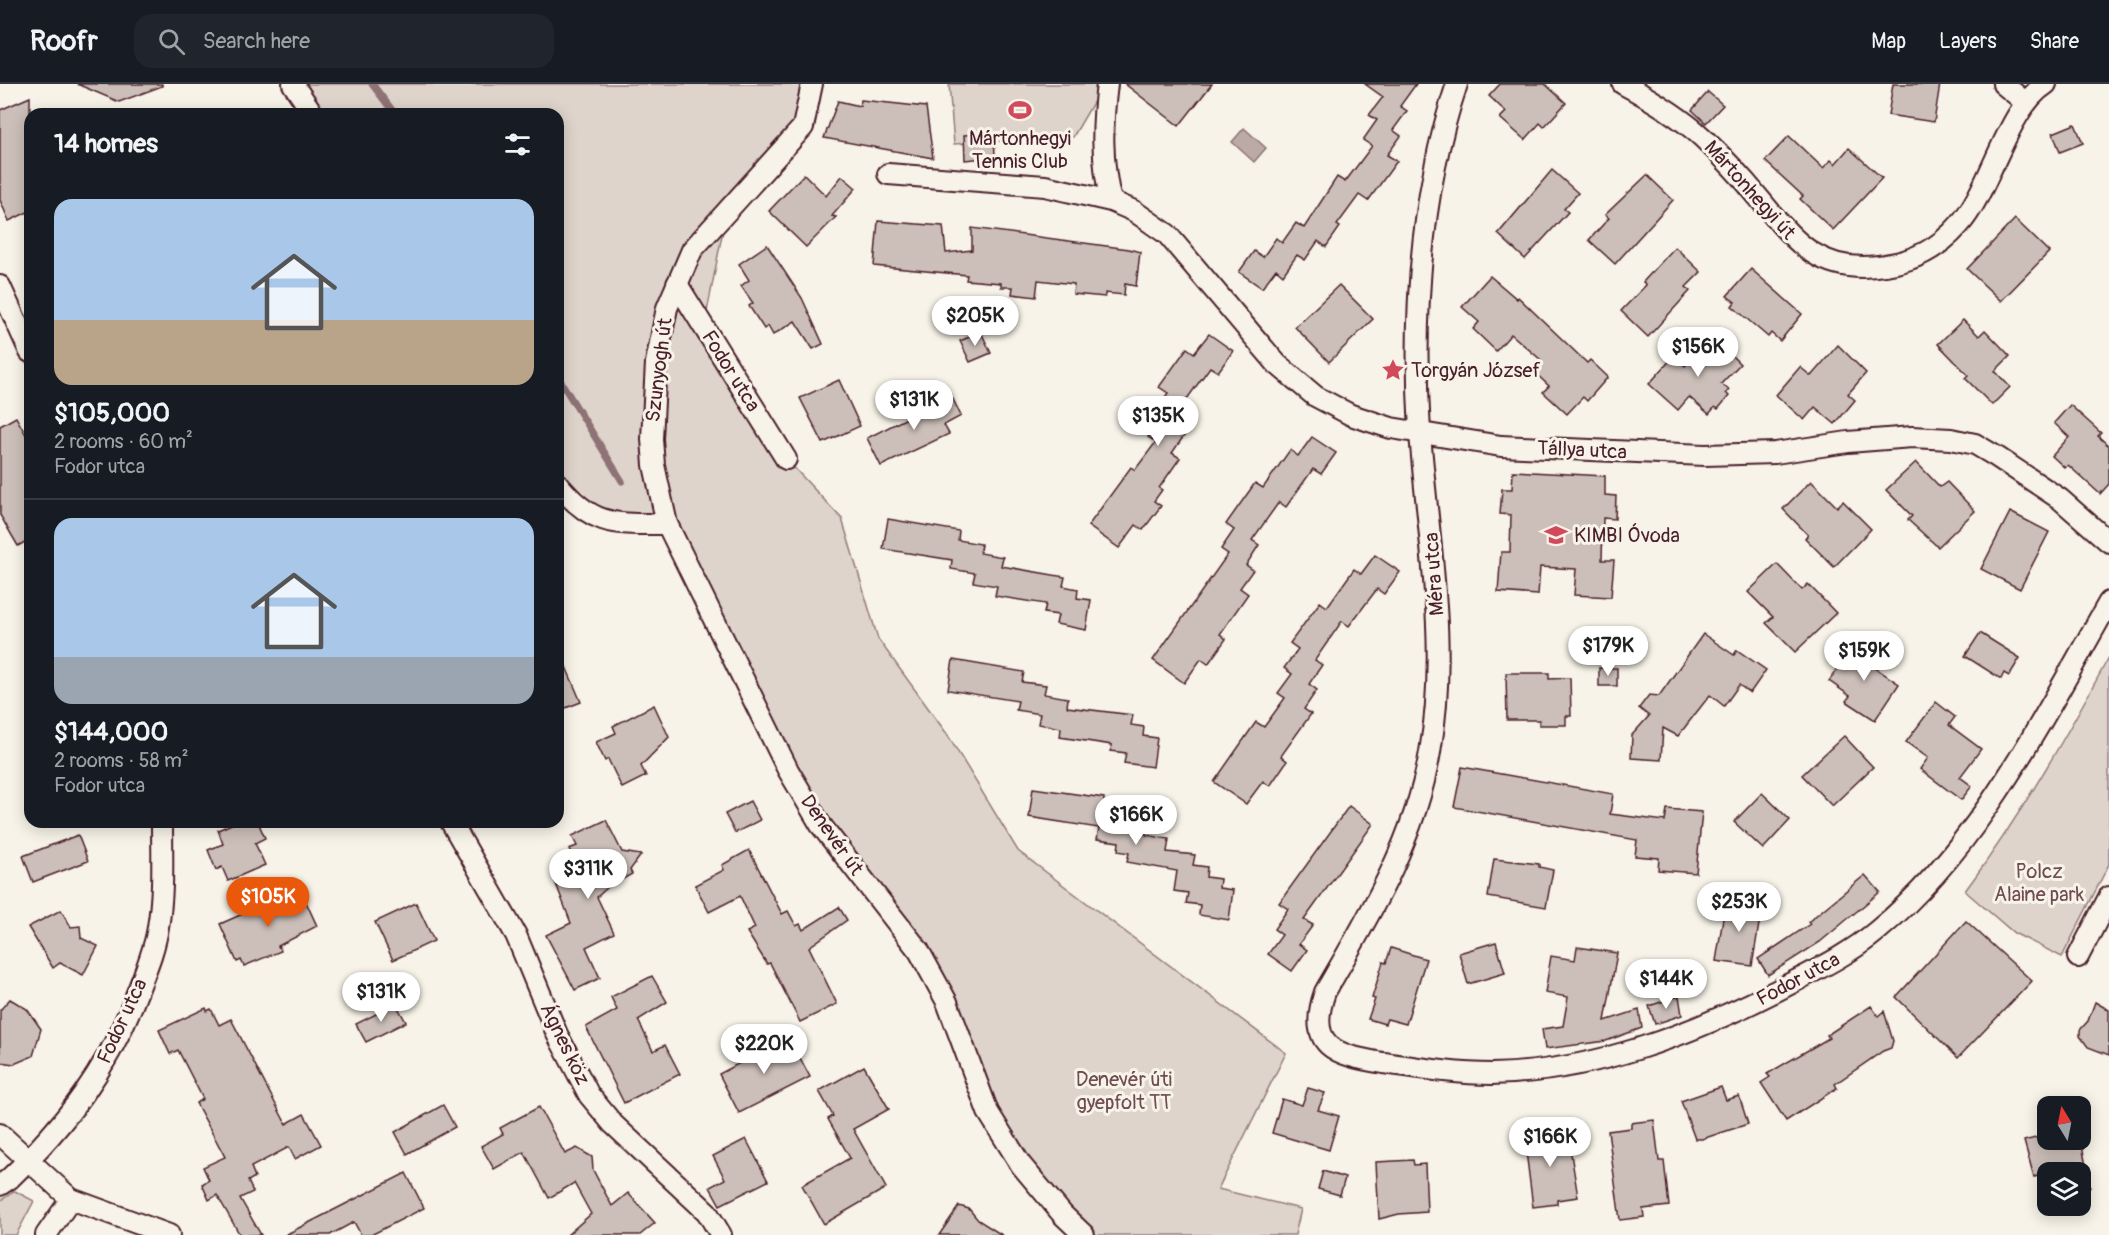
<!DOCTYPE html>
<html lang="en">
<head>
<meta charset="utf-8">
<style>
	:root { --surface:#171b24; --page:#20242c; --text:#f1f3f6; --muted:#9ea1a6; --line:#363941; --accent:#ea580c }
	body { margin:0; font-family:Pangolin,sans-serif; background:var(--page); color:var(--text); height:100vh; display:flex; flex-direction:column; font-size:22px; white-space:nowrap }
	* { box-sizing:border-box; margin:0 }
	p { font-size:20px; color:var(--muted) }
	.icon { flex:none; width:33px; height:33px; fill:none; stroke:currentColor; stroke-width:2; stroke-linecap:round; stroke-linejoin:round }
	.map { position:relative; flex:1; overflow:hidden }
	.sheet { position:absolute; left:24px; top:24px; width:540px; height:720px; display:flex; flex-direction:column; background:var(--surface); border-radius:18px; box-shadow:0 3px 15px #0003 }
	.sheet>* { flex:none }
	.needle { width:39px; rotate:350deg }
	.tools { position:absolute; left:2037px; top:1012px; display:grid; gap:12px }
	.tools a { display:grid; place-items:center; width:54px; height:54px; border-radius:12px; background:var(--surface); box-shadow:0 3px 15px #0003; font-size:30px }
	.price { position:absolute; translate:-50% -51px; padding:0 14px; border-radius:21px; background:#fff; color:#222; font-size:20px; line-height:39px; filter:drop-shadow(0 2px 3px #0008) }
	.price::after { content:''; position:absolute; left:50%; top:36px; width:18px; height:14px; margin-left:-9px; background:inherit; clip-path:polygon(0 0,100% 0,50% 100%) }
	.price.active { background:var(--accent); color:#fff }
	ul { padding:0; list-style:none }
	li { display:grid; align-content:center; gap:12px; height:318px; padding:0 30px }
	li+li { border-top:2px solid var(--line) }
	li span { display:grid; place-items:center; height:186px; border-radius:18px; color:#555 }
	li>.icon { margin-inline-start:auto }
	span .icon { width:108px; height:108px; fill:#fffc; stroke-width:1 }
	li b { font-size:26px }
	h2 { display:flex; justify-content:space-between; align-items:center; height:72px; padding:0 30px; font-size:26px }
	header { display:flex; align-items:center; gap:36px; box-sizing:border-box; height:84px; padding:0 30px; background:var(--surface); border-bottom:2px solid var(--line) }
	header strong { font-size:28px }
	nav { display:flex; gap:33px; margin-inline-start:auto; font-size:21px }
	.search { width:420px; height:54px; background:var(--page); display:flex; align-items:center; gap:15px; box-sizing:border-box; padding:0 21px; border-radius:18px; color:var(--muted); font-size:22px }
	.map>svg:first-child { display:block }
	.green { fill:#ded4cc; stroke:#947a7c; stroke-width:1.5 }
	.water { fill:#bcaaa7; stroke:#8e7275; stroke-width:1.5 }
	.lines { fill:none; stroke-linecap:round; stroke-linejoin:round }
	.stream { stroke:#8e7275; stroke-width:7 }
	.building { fill:#ccbfb9; stroke:#4a1f2b; stroke-width:1.5 }
	.street-casing { stroke:#4a1f2b; stroke-width:24 }
	.street { stroke:#f7f3e8; stroke-width:20 }
	.labels { text-anchor:middle; dominant-baseline:central; stroke-width:6; stroke-linejoin:round; paint-order:stroke }
	.poi-label { font-size:20px; fill:#4a1f2b; stroke:#f7f3e8; text-anchor:start }
	.street-label { font-size:20px; fill:#4a1f2b; stroke:#f7f3e8 }
	.park-label { font-size:20px; fill:#6f4c53; stroke:#f7f3e8 }
</style>
</head>
<body>
<header>
<strong>Roofr</strong>
<div class="search"><svg class="icon" aria-label="search" viewBox="0 0 24 24"><circle cx="10" cy="10" r="6"/><path d="M15 15l6 6"/></svg>Search here</div>
<nav><a>Map</a><a>Layers</a><a>Share</a></nav>
</header>
<div class="map">
<svg width="2109" height="1151" viewBox="0 0 2109 1151">
	<rect width="100%" height="100%" fill="#f7f3e8"/>
	<filter id="ink" filterUnits="userSpaceOnUse"><feTurbulence type="fractalNoise" baseFrequency=".0167" numOctaves="2"/><feDisplacementMap in="SourceGraphic" scale="12" xChannelSelector="R" yChannelSelector="G"/><feConvolveMatrix kernelMatrix="1 2 1 2 8 2 1 2 1" color-interpolation-filters="sRGB"/></filter>
	<g filter="url(#ink)">
		<g class="green">
			<path d="M293,0H812L803,43L730,110L704,243L786,375L842,435L878,555L947,650L1018,767L1286,969L1218,1105L1301,1125L1295,1151H1087L1021,1081L947,918L820,740L667,440H624L558,400V30H313Z"/>
			<path d="M949,0H1104L1073,53L954,60Z"/>
			<path d="M2109,573V780L2062,873L2014,849L1965,807C2020,733 2065,654 2109,573Z"/>
			<path d="M15,1107L34,1117L16,1151H0V1117Z"/>
		</g>
		<path class="water" d="M1244,44L1266,64L1254,78L1232,58Z"/>
		<g class="lines">
			<g class="stream">
				<path d="M372,0L395,30"/>
				<path d="M558,293L622,397"/>
			</g>
		</g>
		<g class="building">
			<path d="M77,0H162V2L119,18Z"/>
			<path d="M1125,0H1212L1179,42Z"/>
			<path d="M1365,0H1416L1400,22L1407,27L1393,46L1401,52L1387,71L1397,77L1368,117L1359,111L1337,141L1340,143L1326,163L1318,157L1305,176L1297,171L1283,191L1276,185L1262,204L1239,188L1254,167L1263,173L1276,154L1282,159L1296,139L1304,144L1337,93L1345,98L1372,62L1363,56L1377,36L1369,31L1383,13Z"/>
			<path d="M1500,0H1545L1566,19L1544,43L1540,39L1525,56L1500,34L1506,28L1489,12Z"/>
			<path d="M1893,0H1940L1934,38L1888,31Z"/>
			<path d="M1708,8L1723,21L1706,39L1692,26Z"/>
			<path d="M30,13V127L9,137L0,116V26Z"/>
			<path d="M861,16L926,23L933,74L824,54L838,17L860,22Z"/>
			<path d="M2075,40L2083,59L2060,68L2053,49Z"/>
			<path d="M994,49L995,73L965,76L964,51Z"/>
			<path d="M1789,52L1823,84L1831,76L1835,80L1849,64L1882,94L1833,146L1800,115L1803,112L1765,77Z"/>
			<path d="M1552,86L1578,109L1564,125L1568,128L1525,175L1498,150Z"/>
			<path d="M804,90L826,112L842,92L856,104L832,132L836,133L806,163L769,127Z"/>
			<path d="M1647,91L1673,116L1615,180L1589,156L1609,134L1605,131Z"/>
			<path d="M2015,135L2049,168L2001,217L1967,185Z"/>
			<path d="M878,137L943,142L946,169L972,166V144L1129,165L1140,168L1136,202L1125,200L1124,211L1105,209V213L1073,210L1074,200L1038,196L1036,213L1012,210L1013,203H1001V199L966,196L967,191L874,182Z"/>
			<path d="M767,161L802,214L823,260L813,265L795,237L773,251L768,242L764,245L749,222L753,219L741,202L749,196L739,180Z"/>
			<path d="M1675,163L1701,188L1686,203L1690,207L1648,253L1621,227L1646,201L1643,198Z"/>
			<path d="M1751,185L1802,230L1780,257L1771,249L1768,253L1732,222L1735,218L1727,212Z"/>
			<path d="M1490,192L1517,215L1518,213L1587,279L1590,276L1608,293L1587,317L1583,313L1567,330L1543,308L1549,302L1532,286L1541,276L1511,250L1496,267L1473,245L1479,238L1462,223Z"/>
			<path d="M1339,201L1373,235L1329,278L1295,243Z"/>
			<path d="M1963,236L1979,252L1985,246L2010,272L1995,287L2010,303L1992,321L1965,294L1968,291L1938,260Z"/>
			<path d="M981,248L991,269L970,278L960,257Z"/>
			<path d="M1209,250L1233,267L1218,288L1210,283L1184,319L1192,324L1178,343L1186,349L1172,369L1180,374L1159,404L1162,406L1154,417L1161,422L1143,446L1136,441L1119,464L1088,442L1131,383L1135,386L1156,358L1148,353L1162,334L1154,329L1168,309L1159,303L1187,264L1194,269Z"/>
			<path d="M1712,252L1740,280L1721,300L1729,306L1726,309L1729,312L1718,325L1715,323L1709,330L1689,313L1678,326L1649,300L1674,272L1685,282Z"/>
			<path d="M1838,261L1866,289L1848,310L1855,316L1835,340L1815,323L1804,336L1776,311L1800,283L1811,292Z"/>
			<path d="M839,296L860,342L823,359L800,314Z"/>
			<path d="M951,311L961,332L944,341L949,350L881,382L867,354L907,334L905,332Z"/>
			<path d="M2070,321L2101,349L2098,352L2109,362V400L2100,410L2068,381L2065,384L2052,372L2069,353L2054,339Z"/>
			<path d="M16,333L30,358V455L18,462L0,431V342Z"/>
			<path d="M1312,353L1336,369L1321,390L1313,385L1286,423L1279,418L1252,456L1259,461L1246,481L1253,486L1240,504L1248,510L1220,550L1226,555L1208,580L1201,575L1184,599L1153,576L1228,470L1221,465L1234,446L1226,440L1255,399L1263,404L1290,366L1298,372Z"/>
			<path d="M1916,378L1940,403L1947,398L1975,427L1938,463L1908,436L1912,432L1886,406Z"/>
			<path d="M1513,387L1605,392V411L1616,412L1615,435L1603,434L1602,476H1614L1611,513L1574,511L1576,485L1540,483L1538,511L1498,508L1501,468H1510L1511,431L1500,430L1502,405H1512Z"/>
			<path d="M1811,397L1837,423L1843,417L1871,445L1834,483L1805,454L1808,451L1783,425Z"/>
			<path d="M2010,428L2049,448L2020,505L1981,485Z"/>
			<path d="M888,435L959,447L958,456L981,460L980,469L1003,473L1001,482L1065,493L1063,502L1078,505L1077,514L1091,516L1086,546L1056,540L1058,531L1044,529L1046,520L995,512L997,502L973,498L975,489L951,485L952,476L883,465Z"/>
			<path d="M1375,471L1400,488L1384,510L1377,505L1349,542L1342,537L1315,576L1322,581L1309,600L1317,606L1304,625L1311,630L1281,672L1287,677L1270,702L1263,697L1246,720L1214,698L1256,638L1264,643L1285,614L1278,609L1292,590L1284,584L1298,565L1290,559L1320,518L1327,523L1354,485L1361,490Z"/>
			<path d="M1777,480L1802,506L1808,500L1836,529L1795,568L1766,539L1773,533L1748,508Z"/>
			<path d="M1980,549L2020,574L2009,592L2004,589L2001,595L1965,572Z"/>
			<path d="M1703,550L1734,571L1737,566L1766,586L1750,609L1739,601L1724,622L1710,611L1678,652L1663,644L1661,676L1631,674L1632,651L1649,632L1639,624L1649,611L1659,612Z"/>
			<path d="M1856,558L1875,570L1868,579L1899,600L1875,636L1846,617L1850,612L1829,597Z"/>
			<path d="M558,564L581,618L558,627Z"/>
			<path d="M953,576L1024,588L1022,598L1046,601L1044,610L1068,614L1067,623L1133,631L1131,641L1144,643L1143,652L1157,654L1153,683L1124,679L1126,669L1111,667L1112,661L1060,653L1061,644L1038,640L1040,630L1016,626L1018,617L948,606Z"/>
			<rect x="1599" y="584" width="18" height="18"/>
			<path d="M1506,589H1549V595L1570,594L1571,632H1566V641H1539V636H1507Z"/>
			<path d="M1936,618L1955,633L1949,641L1981,665L1960,693L1972,702L1961,716L1920,685L1928,674L1906,658Z"/>
			<path d="M654,621L669,653L641,682L646,692L622,704L608,675L605,677L596,658L616,649L613,642Z"/>
			<path d="M1844,652L1873,683L1832,722L1802,691Z"/>
			<path d="M1462,683L1613,710L1610,730L1665,737L1667,725L1702,728L1696,789L1658,786L1659,774L1635,772L1637,756L1454,723Z"/>
			<path d="M1033,704L1104,714L1103,725L1126,729L1124,738L1147,741L1146,751L1169,755L1167,768L1195,771L1193,781L1207,783L1206,793L1220,795L1219,804L1233,806L1229,836L1199,831L1200,821L1186,819L1188,809L1174,807L1177,787L1127,778L1129,769L1118,767L1119,758L1097,755L1099,744L1029,733Z"/>
			<path d="M1762,709L1790,736L1763,765L1734,738Z"/>
			<path d="M750,717L760,736L735,749L725,730Z"/>
			<path d="M1349,722L1373,740L1304,836L1313,841L1299,860L1307,866L1292,887L1268,870L1282,851L1274,845L1288,825L1279,819Z"/>
			<path d="M606,736L622,768L641,771L630,786L632,790L608,803L597,813L614,849L586,863L600,894L575,906L546,851L571,839L553,792L578,782L569,765L577,762L572,752Z"/>
			<path d="M236,738H258L265,754L255,759L265,781L228,797L222,783L216,786L208,766L223,760L218,746Z"/>
			<path d="M78,751L88,777L33,798L23,772Z"/>
			<path d="M749,766L782,830L788,827L796,842L800,840L803,846L839,823L847,836L809,863L837,920L800,938L770,879L767,880L747,848L755,844L740,812L709,828L695,801L724,786L722,781Z"/>
			<path d="M1494,775L1539,780V783L1553,786L1546,823L1488,813Z"/>
			<path d="M1865,791L1880,808L1820,858L1768,891L1758,875L1810,840L1808,838Z"/>
			<path d="M301,807L317,842L278,862L281,867L244,882L241,876L237,878L220,840L281,813L282,815Z"/>
			<path d="M1726,816L1762,822L1752,882L1716,877Z"/>
			<path d="M416,819L434,857L393,876L375,838Z"/>
			<path d="M61,826L71,843L80,842L81,854L98,862L83,891L60,879L53,884L28,843Z"/>
			<path d="M1966,837L2032,897L1958,974L1896,913Z"/>
			<path d="M1496,858L1505,889L1468,900L1459,869Z"/>
			<path d="M1577,863L1617,869L1605,937L1639,926L1642,944L1606,957L1545,965L1542,945L1563,942L1568,913L1545,909L1551,872L1575,876Z"/>
			<path d="M1391,864L1426,875L1406,940L1387,935L1385,940L1368,935L1375,915L1372,914L1383,878L1386,879Z"/>
			<path d="M652,892L667,918L638,936L653,967L665,961L680,990L624,1019L586,943L617,926L611,913Z"/>
			<path d="M1679,912L1682,931L1655,940L1649,922Z"/>
			<path d="M10,915L27,925L41,945L33,972L14,980L0,978V926Z"/>
			<path d="M2095,918L2109,926V971L2088,963L2080,952V946L2088,937Z"/>
			<path d="M396,920L406,938L366,958L356,940Z"/>
			<path d="M1871,922L1878,932L1884,927L1893,957L1891,964L1883,967L1835,1000L1837,1004L1786,1037L1761,999L1770,993L1767,990L1829,954L1827,951Z"/>
			<path d="M206,924L207,927L211,925L219,941L231,935L286,1040L304,1030L321,1061L295,1075L289,1063L251,1083L255,1093L248,1097L253,1108L240,1114L261,1151H240L217,1111L209,1116L202,1100L209,1096L203,1083L225,1073L196,1019L203,1015L178,966L170,970L159,946Z"/>
			<path d="M789,953L810,993L739,1029L719,990Z"/>
			<path d="M864,982L889,1025L853,1045L886,1104L824,1140L802,1101L850,1074L828,1035L833,1032L819,1007Z"/>
			<path d="M1721,1003L1726,1016L1739,1012L1748,1040L1702,1055H1695L1681,1017Z"/>
			<path d="M1308,1004L1325,1009L1318,1026L1339,1032L1329,1066L1272,1049L1282,1015L1302,1021Z"/>
			<path d="M443,1021L455,1043L407,1070L395,1048Z"/>
			<path d="M539,1023L565,1070L577,1064L592,1073L593,1086L612,1122L628,1109L655,1139L640,1151H567L591,1130L574,1099L549,1114L524,1068L494,1085L481,1062L503,1050L500,1044Z"/>
			<path d="M1654,1036L1659,1077H1664L1669,1122L1643,1125L1644,1133L1620,1136L1608,1047L1631,1044V1039Z"/>
			<path d="M1567,1045L1578,1113L1557,1116V1120L1533,1123L1524,1051Z"/>
			<path d="M2047,1051L2048,1056H2081L2090,1103L2080,1106V1089H2048V1114L2044,1115L2038,1092L2034,1093L2024,1057Z"/>
			<path d="M746,1055L768,1097L720,1121L710,1103L725,1095L713,1072Z"/>
			<path d="M1413,1076L1414,1081L1425,1080L1427,1128L1399,1130L1379,1135L1376,1078Z"/>
			<path d="M1323,1087L1345,1094L1340,1111L1318,1105Z"/>
			<path d="M406,1089L424,1124L371,1151H361L354,1138L330,1151H285Z"/>
			<path d="M959,1122L969,1125L978,1136L1002,1151H939Z"/>
		</g>
		<g class="lines">
			<g class="street-casing">
				<g id="street">
					<path d="M293,0L313,30"/>
					<path d="M812,0L803,43L692,166L667,224L656,279L652,355L654,381L667,440L788,686L820,740L919,867L947,918L988,1028L1021,1081L1063,1131L1084,1151"/>
					<path d="M1107,0C1102,40 1101,78 1111,117"/>
					<path d="M1457,0C1420,110 1413,234 1420,349C1428,456 1449,561 1430,668C1415,757 1369,832 1325,908C1306,963 1335,971 1383,979C1419,984 1456,990 1492,990C1593,988 1690,951 1778,906C1812,888 1847,872 1877,847C1981,761 2043,633 2109,518"/>
					<path d="M1623,0C1651,15 1678,31 1702,53C1721,71 1741,92 1758,113C1794,157 1820,192 1885,181C1914,177 1939,164 1959,141C1991,105 2007,24 2046,0"/>
					<path d="M2003,0L2025,18"/>
					<path d="M888,90L1045,102L1111,117L1134,127L1167,150L1277,280L1315,312L1351,331L1391,344L1501,362L1705,371L1775,369L1848,358L1912,353L1951,355L1975,360L1997,373L2060,415L2109,458"/>
					<path d="M677,200L786,375"/>
					<path d="M0,202L30,268"/>
					<path d="M558,400C593,443 614,440 667,440"/>
					<path d="M451,738L516,851L557,950L589,1011L613,1040L707,1128L721,1151"/>
					<path d="M2078,873L2109,813"/>
					<path d="M0,1050L71,1115L169,1151"/>
					<path d="M0,1101L9,1095C67,1039 108,985 137,909C145,888 155,865 158,843C164,808 162,773 162,738"/>
					<path d="M46,1151L71,1115"/>
				</g>
			</g>
			<use href="#street" class="street"/>
		</g>
	</g>
	<defs>
		<g id="stadium-bare" transform="scale(1.8)"><path d="M0-5a6.5 5 0 1 0 0 10a6.5 5 0 1 0 0-10ZM-3.5-1.8h7v3.6h-7Z" fill="#d1495b" stroke="#f7f3e8" stroke-width="2.5" paint-order="stroke"/></g>
		<g id="sight-bare" transform="scale(1.8)"><path d="M0-6L1.8-2.2L6-1.7L2.9 1.2L3.7 5.4L0 3.3L-3.7 5.4L-2.9 1.2L-6-1.7L-1.8-2.2Z" fill="#d1495b" stroke="#f7f3e8" stroke-width="2.5" paint-order="stroke"/></g>
		<g id="school-bare" transform="scale(1.8)"><path d="M0-5L7-2L0 1L-7-2ZM-4 1L0 2.5L4 1V4Q0 6-4 4Z" fill="#d1495b" stroke="#f7f3e8" stroke-width="2.5" paint-order="stroke"/></g>
	</defs>
	<g fill-rule="evenodd">
		<use href="#stadium-bare" x="1020" y="26"/>
		<use href="#sight-bare" x="1393" y="286"/>
		<use href="#school-bare" x="1556" y="451"/>
	</g>
	<g class="labels">
		<g class="poi-label">
			<text x="1020" y="54" text-anchor="middle">Mártonhegyi<tspan x="1020" dy="23">Tennis Club</tspan></text>
			<text x="1411" y="286">Torgyán József</text>
			<text x="1574" y="451">KIMBI Óvoda</text>
		</g>
		<g class="street-label">
			<text transform="translate(1750 106) rotate(48)">Mártonhegyi út</text>
			<text transform="translate(659 286) rotate(-83)">Szunyogh út</text>
			<text transform="translate(731 287) rotate(58)">Fodor utca</text>
			<text transform="translate(1582 366) rotate(3)">Tállya utca</text>
			<text transform="translate(1434 490) rotate(-94)">Méra utca</text>
			<text transform="translate(832 751) rotate(55)">Denevér út</text>
			<text transform="translate(1798 895) rotate(-28)">Fodor utca</text>
			<text transform="translate(122 937) rotate(-65)">Fodor utca</text>
			<text transform="translate(565 960) rotate(64)">Ágnes köz</text>
		</g>
		<g class="park-label">
			<text x="2039" y="787">Polcz<tspan x="2039" dy="23">Alaine park</tspan></text>
			<text x="1124" y="995">Denevér úti<tspan x="1124" dy="23">gyepfolt TT</tspan></text>
		</g>
	</g>
</svg>
<div class="tools">
<a><svg class="needle" viewBox="-14 -14 28 28"><path d="M0-13l5 13h-10z" fill="#e53935"/><path d="M0 13l5-13h-10z" fill="#9ea1a6"/></svg></a>
<a><svg class="icon" aria-label="layers" viewBox="0 0 24 24"><path d="M12 4l9 5-9 5-9-5zM3 14l9 5 9-5"/></svg></a>
</div>
<b class="price" style="left:975px;top:263px">$205K</b>
<b class="price" style="left:1698px;top:294px">$156K</b>
<b class="price" style="left:914px;top:347px">$131K</b>
<b class="price" style="left:1158px;top:363px">$135K</b>
<b class="price" style="left:1608px;top:593px">$179K</b>
<b class="price" style="left:1864px;top:598px">$159K</b>
<b class="price" style="left:1136px;top:762px">$166K</b>
<b class="price" style="left:588px;top:816px">$311K</b>
<b class="price active" style="left:268px;top:844px">$105K</b>
<b class="price" style="left:1739px;top:849px">$253K</b>
<b class="price" style="left:1666px;top:926px">$144K</b>
<b class="price" style="left:381px;top:939px">$131K</b>
<b class="price" style="left:764px;top:991px">$220K</b>
<b class="price" style="left:1550px;top:1084px">$166K</b>
<section class="sheet">
<h2>14 homes<svg class="icon" aria-label="filters" viewBox="0 0 24 24"><path d="M4 7h16M4 17h16"/><circle cx="9" cy="7" r="2"/><circle cx="15" cy="17" r="2"/></svg></h2>
<ul>
<li><span style="background:linear-gradient(#a9c7e8 65%,#b9a48a 0)"><svg class="icon" aria-label="home" viewBox="0 0 24 24"><path d="M3 11l9-7 9 7M6 9v11h12V9"/></svg></span><div><b>$105,000</b><p>2 rooms · 60 m²</p><p>Fodor utca</p></div></li>
<li><span style="background:linear-gradient(#a9c7e8 75%,#9aa5b1 0)"><svg class="icon" aria-label="home" viewBox="0 0 24 24"><path d="M3 11l9-7 9 7M6 9v11h12V9"/></svg></span><div><b>$144,000</b><p>2 rooms · 58 m²</p><p>Fodor utca</p></div></li>
</ul>
</section>
</div>
</body>
</html>
